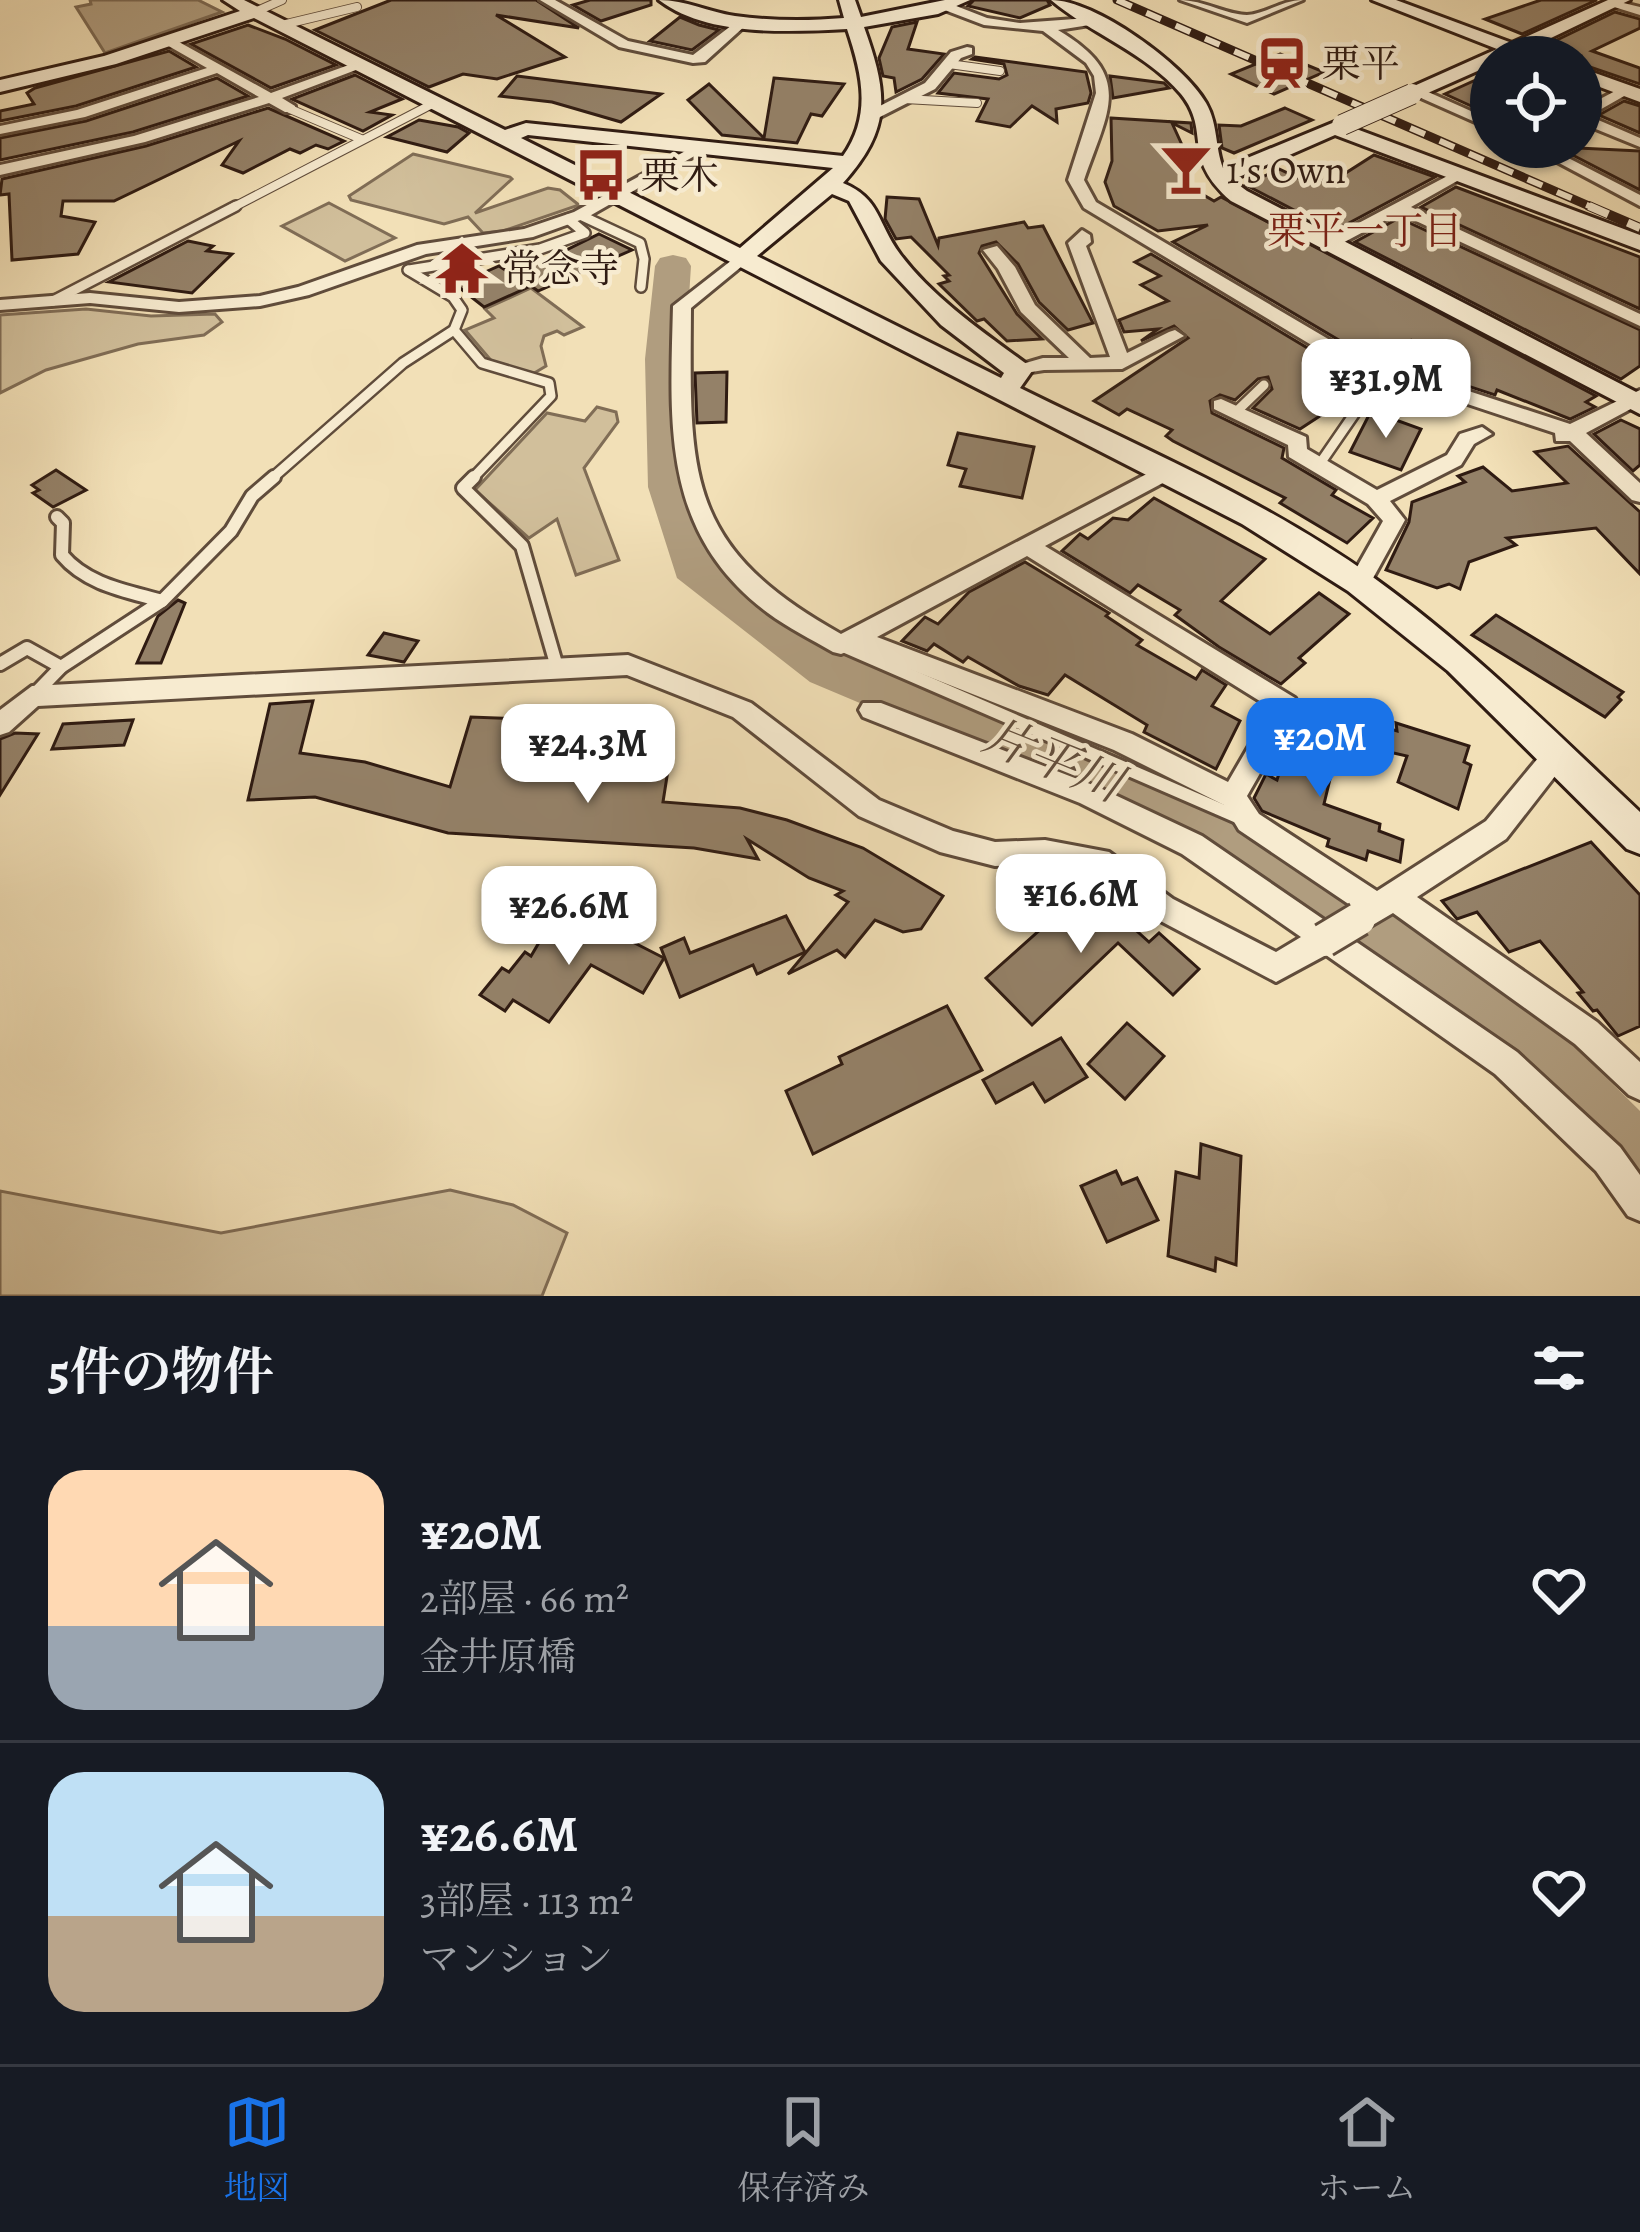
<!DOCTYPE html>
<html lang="ja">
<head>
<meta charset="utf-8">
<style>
	:root { --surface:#171b24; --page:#242831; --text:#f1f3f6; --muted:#9ea1a6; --line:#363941; --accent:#1a73e8 }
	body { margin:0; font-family:Alegreya,"Noto Serif JP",serif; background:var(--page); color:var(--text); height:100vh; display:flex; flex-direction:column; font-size:45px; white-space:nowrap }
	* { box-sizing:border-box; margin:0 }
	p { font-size:39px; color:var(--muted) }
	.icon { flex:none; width:66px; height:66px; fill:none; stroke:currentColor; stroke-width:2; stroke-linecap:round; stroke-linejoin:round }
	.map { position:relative; height:1296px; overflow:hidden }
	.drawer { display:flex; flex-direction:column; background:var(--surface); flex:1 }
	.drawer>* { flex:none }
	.tools { position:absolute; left:1470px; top:36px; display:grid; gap:24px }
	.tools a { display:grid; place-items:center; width:132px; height:132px; border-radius:50%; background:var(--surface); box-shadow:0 3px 9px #0004; font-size:60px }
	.price { position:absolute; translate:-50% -102px; padding:0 27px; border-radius:24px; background:#fff; color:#222; font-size:39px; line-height:78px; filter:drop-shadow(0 3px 6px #0008) }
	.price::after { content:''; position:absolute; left:50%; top:72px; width:36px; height:27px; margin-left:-18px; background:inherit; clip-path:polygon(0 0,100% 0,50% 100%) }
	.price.on { background:var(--accent); color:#fff }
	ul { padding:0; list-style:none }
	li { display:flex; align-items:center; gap:36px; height:300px; padding:0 48px }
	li+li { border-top:3px solid var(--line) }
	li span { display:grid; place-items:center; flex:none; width:336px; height:240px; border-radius:36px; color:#555 }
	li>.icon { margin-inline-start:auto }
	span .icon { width:144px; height:144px; fill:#fffc; stroke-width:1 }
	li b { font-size:51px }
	h2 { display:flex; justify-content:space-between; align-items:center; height:144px; padding:0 48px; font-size:51px }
	.tabs { display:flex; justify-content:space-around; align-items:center; height:168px; border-top:3px solid var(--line); background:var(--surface); font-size:33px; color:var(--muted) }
	.tabs a { display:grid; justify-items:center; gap:6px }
	.tabs .on { color:var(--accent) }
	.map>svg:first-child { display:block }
	.green { fill:#d1bf9b; stroke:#806d56; stroke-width:3 }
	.water { fill:#b09d7f; stroke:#7c6953; stroke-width:3 }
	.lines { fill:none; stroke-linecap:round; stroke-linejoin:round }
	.river { fill:#b09d7f; fill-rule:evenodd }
	.building { fill:#948168; stroke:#2f1b12; stroke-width:3 }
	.lane-far2-casing { stroke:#604c3b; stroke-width:10 }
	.lane-far1-casing { stroke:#604c3b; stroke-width:14 }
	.lane-casing { stroke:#604c3b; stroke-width:18 }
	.street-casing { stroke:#604c3b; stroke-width:6 }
	.secondary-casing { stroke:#2f1b12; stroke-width:6 }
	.lane-far2 { stroke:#f7ebd0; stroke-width:8 }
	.lane-far1 { stroke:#f7ebd0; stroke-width:9 }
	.lane { stroke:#f7ebd0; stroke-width:12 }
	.street { fill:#f7ebd0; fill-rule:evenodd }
	.secondary { fill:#f7ebd0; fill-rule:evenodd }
	.rail-far1-casing { stroke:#2f1b12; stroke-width:9 }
	.rail-casing { stroke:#2f1b12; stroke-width:10 }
	.rail-far1 { stroke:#f7ebd0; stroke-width:6; stroke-dasharray:16; stroke-linecap:butt }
	.rail { stroke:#f7ebd0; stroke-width:8; stroke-dasharray:21; stroke-linecap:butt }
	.street-bridge-casing { stroke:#604c3b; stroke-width:38; stroke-linecap:butt }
	.secondary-bridge-casing { stroke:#2f1b12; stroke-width:22; stroke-linecap:butt }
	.street-bridge { stroke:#f7ebd0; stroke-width:32 }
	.secondary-bridge { stroke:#f7ebd0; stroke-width:20 }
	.labels { text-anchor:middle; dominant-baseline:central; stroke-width:9; stroke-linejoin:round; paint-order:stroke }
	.far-poi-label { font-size:39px; fill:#2f1b12; stroke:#f7ebd0; text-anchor:start }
	.far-neighbourhood-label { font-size:39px; fill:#7a1f14; stroke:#f7ebd0 }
	.water-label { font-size:48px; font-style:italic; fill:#634f3e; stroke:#f7ebd0 }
</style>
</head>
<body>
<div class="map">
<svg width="1640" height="1296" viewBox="0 0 1640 1296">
	<rect width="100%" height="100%" fill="#f2e0b7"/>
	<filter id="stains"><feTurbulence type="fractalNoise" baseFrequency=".00167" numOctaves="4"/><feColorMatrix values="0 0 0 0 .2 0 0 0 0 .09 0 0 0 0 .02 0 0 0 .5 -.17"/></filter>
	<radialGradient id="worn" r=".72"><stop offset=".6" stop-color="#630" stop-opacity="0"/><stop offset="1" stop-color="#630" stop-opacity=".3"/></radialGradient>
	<g class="green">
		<path d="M413,154L510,177L512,179L475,213L548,188L560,190L579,205L503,231L483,233L468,217L444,224L351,200L349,196Z"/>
		<path d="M329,203L395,238L345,261L282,226Z"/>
		<path d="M531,288L583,327L564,335L557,331L544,336L541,346L546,366L531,375L495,365L465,330L494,318L485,309Z"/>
		<path d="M86,309L151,316L215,314L222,322L204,335L138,344L46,370L0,393V315Z"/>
		<path d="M597,407L616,412L618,422L584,468L619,560L576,575L557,519L529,538L475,490L547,413L585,421Z"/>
		<path d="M450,1190L513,1205L567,1233L542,1296H0V1191L221,1233Z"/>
	</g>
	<path class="water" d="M90,0H198L222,12L105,53L76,7L91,4Z"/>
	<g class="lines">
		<path class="river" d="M673,255L686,258L691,266L685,359L692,487L715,557L846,654L1175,785L1309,856L1568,1040L1640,1111V1195L1615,1185L1520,1088L1267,894L1135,819L810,682L677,578L648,487L645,359L655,266L660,258Z"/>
	</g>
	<g class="building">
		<path d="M391,0H536L579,28L496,15L565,57L497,79L463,74L429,87L315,30Z"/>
		<path d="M590,0H651V5L601,21L573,5Z"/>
		<path d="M974,0H1047L1050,5L1020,18L968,6Z"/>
		<path d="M1541,0H1597L1522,34L1485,19Z"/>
		<path d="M1615,12L1640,19V28L1592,51L1640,68V84L1581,64V56L1531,57L1532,52Z"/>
		<path d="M680,17L699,25L719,30L692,50L650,41Z"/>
		<path d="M917,22L908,49L944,54L922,79L896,92L894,78L883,76L879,58L892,27Z"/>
		<path d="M248,25L285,39L336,65L271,88L191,44Z"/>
		<path d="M169,51L196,67L76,106L0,121V111L34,104L27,93L35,88Z"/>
		<path d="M1280,54L1324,72L1274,94L1231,74Z"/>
		<path d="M975,57L1086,72L1091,93L1088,103L1056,109L1057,122L1032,106L1010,127L977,121L988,99L938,93L954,73L999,79L1007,75L1004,64L972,59Z"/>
		<path d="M1491,73V115L1445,94Z"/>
		<path d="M355,75L402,99L370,112L392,115L363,131L292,99Z"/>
		<path d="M517,76L661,94L621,122L552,102L500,96Z"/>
		<path d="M1110,76L1164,83L1169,88L1113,98Z"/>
		<path d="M217,78L248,96L133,132L0,160V138L86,121Z"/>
		<path d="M774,78L844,84L822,116L811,114L797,143L722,135L688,100L709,84L764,138Z"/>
		<path d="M1624,101L1640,106V133L1599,115Z"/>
		<path d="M268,108L344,141L328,149L316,145L300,153L290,149L243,173L222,165L239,141L114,201H63L61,216L95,222L78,254L12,260L9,194L0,195L2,179L146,146Z"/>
		<path d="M1285,108L1312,120L1234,153L1222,148L1219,125L1241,126Z"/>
		<path d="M1111,118L1191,123L1192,133L1172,123L1193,169L1183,183L1214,201L1221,197L1596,396L1586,402L1595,407L1570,419L1497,390L1495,395L1452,381L1403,351L1408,342L1380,357L1354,349L1173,242L1208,225L1158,231L1114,206L1105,182L1112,161Z"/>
		<path d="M419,120L458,127L469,133L447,152L387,137Z"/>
		<path d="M1557,147L1640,151V190Z"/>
		<path d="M1374,155L1435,177L1334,231L1246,185L1279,169L1313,185L1323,180L1330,183Z"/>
		<path d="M1456,187L1640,257V309L1421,207Z"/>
		<path d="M887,197L919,199L938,245L939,238L1024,222L1028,228L1043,226L1093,323L1068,330L1039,302L1018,264L996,242L982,246L979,253L1017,314L1042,339L1007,341L984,319L977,321L939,284L949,281L944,276L949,275L911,237L896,239L885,219Z"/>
		<path d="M1399,218L1640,330V366L1621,379L1355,242Z"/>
		<path d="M599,234L632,250L538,291L531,286L484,307L456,285L499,266L505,270L550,258Z"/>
		<path d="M188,241L213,246L207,251L232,254L192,293L109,282Z"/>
		<path d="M1151,254L1336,365L1355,371L1306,399L1326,412L1300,429L1253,408L1272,389L1268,377L1258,379L1235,400L1220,395L1210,401L1212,413L1284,448L1282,458L1336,490L1332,495L1373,518L1347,543L1280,503L1285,498L1173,441L1166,436L1172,430L1127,409L1119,415L1094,401L1188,338L1174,326L1141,341L1158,329L1124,332L1119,320L1168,301L1141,285L1160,276L1135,262Z"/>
		<path d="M727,372L726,422L697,423L695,373Z"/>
		<path d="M1371,411L1421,429L1401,470L1350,452Z"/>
		<path d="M1621,420L1640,429V465L1633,471L1594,434Z"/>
		<path d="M958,433L1034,447L1022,498L960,486L966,469L948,465Z"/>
		<path d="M1568,446L1640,512V574L1596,528L1507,538L1516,545L1469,562L1460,589L1449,584L1437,588L1386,570L1409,522L1412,502L1465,482L1458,476L1483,467L1512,491L1567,483L1535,452Z"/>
		<path d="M56,470L86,490L53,507L33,493L39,490L32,485Z"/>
		<path d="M1154,498L1265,559L1221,601L1270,634L1319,593L1349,614L1299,658L1305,663L1281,684L1219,647L1175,615L1180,610L1138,585L1130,593L1062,551L1080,534L1088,539L1113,518L1128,520Z"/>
		<path d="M1025,562L1109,613L1106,616L1142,640L1137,645L1196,679L1202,670L1226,685L1212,706L1240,721L1216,769L1144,732L1147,725L1065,675L1048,695L1019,686L968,657L963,662L934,644L927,651L902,641L925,617L938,624L969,592Z"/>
		<path d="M178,600L185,603L161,663H137L158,616Z"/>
		<path d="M1496,615L1623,692L1618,697L1621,700L1605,717L1472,635Z"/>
		<path d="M384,633L418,641L404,662L368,655Z"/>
		<path d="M313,701L300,753L365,762L450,787L471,717L660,724L665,738H673L663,802L740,808L787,820L863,848L943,896L921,929L903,932L875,920L845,957L837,950L788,974L848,902L836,895L843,891L809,878L747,839L758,859L694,848L448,833L315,797L248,800L270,704Z"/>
		<path d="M133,720L124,745L52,749L63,724Z"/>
		<path d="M1396,723L1469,746L1464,762L1471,765L1458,809L1398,782L1407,756L1372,748L1373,724L1397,731Z"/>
		<path d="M1293,726L1338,746L1324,804L1380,824L1379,831L1403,840L1400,862L1368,851L1366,860L1327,846L1329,839L1262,811L1254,798L1266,774L1277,780Z"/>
		<path d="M15,733L38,734L0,795V739Z"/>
		<path d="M1591,842L1640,895V1026L1618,1036L1597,1010L1593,1011L1578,993L1583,992L1540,941L1509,952L1477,912L1457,919L1442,901Z"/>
		<path d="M1088,887L1149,942L1159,933L1199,969L1173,995L1118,943L1032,1025L986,978Z"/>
		<path d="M786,916L805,952L757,974L753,965L680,997L661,948L684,938L690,953Z"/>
		<path d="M554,917L609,938L613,932L664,958L643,993L591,965L549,1022L513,1000L505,1011L480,995L502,968L509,972L525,952L531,956Z"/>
		<path d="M947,1006L982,1070L813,1154L786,1091L842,1064L839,1057Z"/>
		<path d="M1127,1023L1164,1056L1125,1099L1088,1064Z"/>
		<path d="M1061,1038L1087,1077L1045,1102L1033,1083L996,1103L983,1080Z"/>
		<path d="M1201,1144L1241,1156L1236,1265L1216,1258L1215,1271L1168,1256L1176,1172L1199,1178Z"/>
		<path d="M1116,1171L1122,1184L1137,1178L1158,1220L1107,1242L1081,1186Z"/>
	</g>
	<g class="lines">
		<g class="lane-far2-casing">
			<g id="lane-far2">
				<path d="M255,12L282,0"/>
				<path d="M282,25L357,7"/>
				<path d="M949,64L1000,71"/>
				<path d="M905,99L977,103"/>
				<path d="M290,109L361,139"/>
				<path d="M230,209L436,102"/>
			</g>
		</g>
		<g class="lane-far1-casing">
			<g id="lane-far1">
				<path d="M580,215L640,243L644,259L641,287"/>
				<path d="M409,270L540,249L585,233L568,219"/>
				<path d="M53,301L236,206"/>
				<path d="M454,330L482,363L549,383L551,396L471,480"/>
				<path d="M1236,412L1264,385"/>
				<path d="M1319,465L1359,407"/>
				<path d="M270,480L403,363L454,330L462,310L453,297L408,270"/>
			</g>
		</g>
		<g class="lane-casing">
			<g id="lane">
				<path d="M474,477L463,488L522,546L557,667"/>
				<path d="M162,601L231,531L252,496L274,477"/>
				<path d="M841,645L1242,819"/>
				<path d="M0,664L27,648L61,667"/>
				<path d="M33,696L61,667L162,601C127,591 87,585 62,555L63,523L57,517"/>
			</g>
		</g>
		<g class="street-casing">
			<g id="street">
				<path d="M540,0H555L628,41L693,55L736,22L746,25L705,62L693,63L619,47Z"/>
				<path d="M1180,0C1203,0 1227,15 1247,15C1266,14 1282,0 1303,0L1247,23Z"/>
				<path d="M1611,0L1640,7V15L1611,6Z"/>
				<path d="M946,2L987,18L1020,23L1102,17V23L1058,30C1135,76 1108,110 1084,180L1096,202L1352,353L1570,424L1640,390V404L1586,433L1640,483V502L1632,500L1570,441H1556L1555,433L1338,361L1084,208L1068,180L1096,93L1094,76L1086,63L1043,31L984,25L942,9Z"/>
				<path d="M170,37L271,93L357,62L369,65L282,98L295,106V112H285L269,103L145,142L0,175V165L134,136L259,97L217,73L85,117L0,134V126L77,110L207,68L165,44V38Z"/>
				<path d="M967,47L972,48V54L961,58L935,89L878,118H868V112L925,83L951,52Z"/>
				<path d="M1417,87L1491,120V129L1412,94L1410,91Z"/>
				<path d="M1621,88L1633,91L1589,116L1640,138V147L1581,123V109Z"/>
				<path d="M700,143L712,146L586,218L533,237L426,254L309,295L260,306L179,312L90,303L0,310V300L90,293L179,302L260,296L298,287L417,245L524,229L574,212Z"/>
				<path d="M1529,147H1547L1640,195V206Z"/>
				<path d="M1453,173L1466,176L1411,207L1640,314V326L1399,213L1335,247L1321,243Z"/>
				<path d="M1082,230L1090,235L1091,242L1086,246L1127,353L1169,332L1175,330L1184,336L1122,369L1044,370L1012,375V367L1043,358H1069L1021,312L998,269L983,250L997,246L1015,267L1035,305L1090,358L1110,357L1068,243Z"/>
				<path d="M741,253L747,254V262L691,308C690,473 683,546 841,634L1160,467H1174L1177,472L1174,477L1045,546L1295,698L1299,705L1247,796L1259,814L1377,891L1486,821L1548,746L1557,743L1566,746L1570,754L1566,762L1506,839L1417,897L1597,1022L1640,1062V1100L1629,1095L1575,1044L1393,913L1359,933L1349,929L1345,919L1353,907L1239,830L1224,805L1114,750L856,648L841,654L833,652C811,639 788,628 768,613C661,533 670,425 673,306ZM1027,556L1271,708L1228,782L1132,734L877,637Z"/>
				<path d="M1221,399L1306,437L1307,449L1377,490L1447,455L1460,434L1482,427L1492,434L1474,444L1461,465L1390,501L1405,520L1367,589L1359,591L1348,583L1383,521L1368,504L1289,457L1288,445L1214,409V401Z"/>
				<path d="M628,655L751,703L879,800L953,831L995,842L1045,840L1109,852L1173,899L1276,952L1301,937L1182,854L1080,803L863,717L859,710L863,703H881L1098,787L1202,836L1517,1052L1620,1147L1640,1175V1221L1628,1216L1596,1171L1495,1074L1326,955L1276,982L1153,917L1093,872L1045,864L995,866L940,852L859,816L733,717L627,675L38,706L9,732L0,735V710L32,686Z"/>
			</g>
		</g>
		<g class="secondary-casing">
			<g id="secondary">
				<path d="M223,0H244L505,130L526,123L843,156C872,115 862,74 847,29C789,32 707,37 659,0C686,0 708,12 735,16C772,21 808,21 844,18L839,0H855L861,17L945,0H970L938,14L864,27C888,94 892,128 843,183C881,199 877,223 900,254C934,299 983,332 1028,365L1032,371L1020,388C1139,447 1266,500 1374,578C1470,647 1554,731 1640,812V854L1627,849L1448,671L1348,591L1242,524L254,18L116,64L0,92V80L104,56L240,11ZM528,135L833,168L740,248L521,138ZM832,194L849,201L881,261L941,325L1004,373L1001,378L757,256Z"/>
				<path d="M1051,0C1095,0 1184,64 1206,103C1218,124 1215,147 1223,168L1342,119L1351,127L1640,235V250L1335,135L1232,180L1247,191L1640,394V414L1231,201C1180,157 1212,132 1181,94C1145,52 1091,34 1051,0Z"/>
				<path d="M1372,0H1396L1512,43L1608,0H1630L1528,49L1527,56L1491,57V65L1412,100L1402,94L1405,90L1497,49Z"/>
				<path d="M1581,68L1640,89V102L1581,80Z"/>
			</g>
		</g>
		<use href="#lane-far2" class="lane-far2"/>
		<use href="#lane-far1" class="lane-far1"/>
		<use href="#lane" class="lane"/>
		<use href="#street" class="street"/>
		<use href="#secondary" class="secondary"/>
		<g class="rail-far1-casing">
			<path id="rail-far1" d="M1117,0L1596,209"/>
		</g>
		<g class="rail-casing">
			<path id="rail" d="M1589,206L1640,228"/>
		</g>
		<use href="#rail-far1" class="rail-far1"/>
		<use href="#rail" class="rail"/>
		<g class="street-bridge-casing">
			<path id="street-bridge" d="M1324,940L1359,919"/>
		</g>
		<g class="secondary-bridge-casing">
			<path id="secondary-bridge" d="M1342,125L1412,94"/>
		</g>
		<use href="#street-bridge" class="street-bridge"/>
		<use href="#secondary-bridge" class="secondary-bridge"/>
	</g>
	<defs>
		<g id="station-bare" transform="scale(4.14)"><path d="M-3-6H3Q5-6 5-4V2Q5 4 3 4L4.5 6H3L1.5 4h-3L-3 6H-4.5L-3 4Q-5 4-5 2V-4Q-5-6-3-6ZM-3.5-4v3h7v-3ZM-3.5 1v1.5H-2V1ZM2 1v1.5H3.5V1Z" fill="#8f2418" stroke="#f7ebd0" stroke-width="2.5" paint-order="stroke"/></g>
		<g id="bar-bare" transform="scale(4.14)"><path d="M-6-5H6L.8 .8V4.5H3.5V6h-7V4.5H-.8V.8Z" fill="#8f2418" stroke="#f7ebd0" stroke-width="2.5" paint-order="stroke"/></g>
		<g id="bus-bare" transform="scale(4.14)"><path d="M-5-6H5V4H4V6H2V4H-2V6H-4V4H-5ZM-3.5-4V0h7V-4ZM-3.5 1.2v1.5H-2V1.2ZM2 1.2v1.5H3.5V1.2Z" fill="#8f2418" stroke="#f7ebd0" stroke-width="2.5" paint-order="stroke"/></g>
		<g id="temple-bare" transform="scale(4.14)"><path d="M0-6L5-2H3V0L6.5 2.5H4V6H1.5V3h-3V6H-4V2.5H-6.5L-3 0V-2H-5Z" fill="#8f2418" stroke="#f7ebd0" stroke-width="2.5" paint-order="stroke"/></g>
	</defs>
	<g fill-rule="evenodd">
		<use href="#station-bare" x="1282" y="63"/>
		<use href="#bar-bare" x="1186" y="169"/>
		<use href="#bus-bare" x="601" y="175"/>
		<use href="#temple-bare" x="462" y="268"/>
	</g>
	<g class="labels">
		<g class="far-poi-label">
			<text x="1322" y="63">栗平</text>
			<text x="1226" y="169">1's Own</text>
			<text x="641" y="175">栗木</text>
			<text x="502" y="268">常念寺</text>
		</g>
		<g class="far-neighbourhood-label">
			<text x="1365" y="230">栗平一丁目</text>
		</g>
		<g class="water-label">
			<text transform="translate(1053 760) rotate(22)">片平川</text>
		</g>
	</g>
	<rect width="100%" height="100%" filter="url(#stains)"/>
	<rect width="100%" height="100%" fill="url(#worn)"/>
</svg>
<div class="tools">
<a><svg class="icon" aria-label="locate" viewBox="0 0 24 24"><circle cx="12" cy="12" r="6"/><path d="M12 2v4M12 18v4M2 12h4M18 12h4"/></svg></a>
</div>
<b class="price" style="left:1386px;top:441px">¥31.9M</b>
<b class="price on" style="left:1320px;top:800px">¥20M</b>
<b class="price" style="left:588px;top:806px">¥24.3M</b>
<b class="price" style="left:1081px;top:956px">¥16.6M</b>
<b class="price" style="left:569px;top:968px">¥26.6M</b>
</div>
<section class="drawer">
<h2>5件の物件<svg class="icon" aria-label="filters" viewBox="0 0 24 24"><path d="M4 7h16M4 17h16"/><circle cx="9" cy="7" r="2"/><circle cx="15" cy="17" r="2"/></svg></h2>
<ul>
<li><span style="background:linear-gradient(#ffd9b3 65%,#9aa5b1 0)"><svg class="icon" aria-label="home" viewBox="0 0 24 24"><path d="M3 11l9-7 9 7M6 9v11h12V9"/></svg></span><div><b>¥20M</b><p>2部屋 · 66 m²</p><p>金井原橋</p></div><svg class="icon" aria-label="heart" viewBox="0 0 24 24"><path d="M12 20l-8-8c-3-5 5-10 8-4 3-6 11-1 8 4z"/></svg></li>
<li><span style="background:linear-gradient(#bfe0f5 60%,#b9a48a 0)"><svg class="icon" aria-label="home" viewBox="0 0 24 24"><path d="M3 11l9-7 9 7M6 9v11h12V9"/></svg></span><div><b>¥26.6M</b><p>3部屋 · 113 m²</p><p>マンション</p></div><svg class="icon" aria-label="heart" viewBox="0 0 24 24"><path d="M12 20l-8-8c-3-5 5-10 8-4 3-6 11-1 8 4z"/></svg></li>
</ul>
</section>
<nav class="tabs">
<a class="on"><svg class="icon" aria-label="map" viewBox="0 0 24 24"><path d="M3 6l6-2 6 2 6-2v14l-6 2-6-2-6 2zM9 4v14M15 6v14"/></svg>地図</a>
<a><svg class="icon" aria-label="saved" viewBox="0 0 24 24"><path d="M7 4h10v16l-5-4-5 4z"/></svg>保存済み</a>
<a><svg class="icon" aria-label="home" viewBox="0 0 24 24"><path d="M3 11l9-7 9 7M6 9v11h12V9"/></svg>ホーム</a>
</nav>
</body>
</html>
